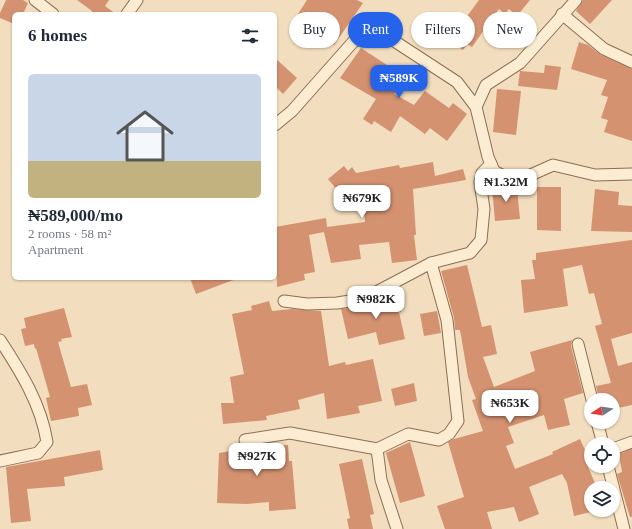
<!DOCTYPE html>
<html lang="en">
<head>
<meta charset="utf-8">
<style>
	:root { --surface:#fff; --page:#f6f6f7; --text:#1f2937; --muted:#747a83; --line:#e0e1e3; --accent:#2563eb }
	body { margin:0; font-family:"Times New Roman",serif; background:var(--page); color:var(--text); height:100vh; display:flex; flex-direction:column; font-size:15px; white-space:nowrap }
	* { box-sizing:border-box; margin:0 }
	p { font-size:13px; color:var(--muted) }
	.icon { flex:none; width:22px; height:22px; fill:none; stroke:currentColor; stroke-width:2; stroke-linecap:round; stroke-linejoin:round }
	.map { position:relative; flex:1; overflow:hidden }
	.panel { position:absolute; left:12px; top:12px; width:265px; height:268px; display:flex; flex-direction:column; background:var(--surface); border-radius:6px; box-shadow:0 1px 3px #0004 }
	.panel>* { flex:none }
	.top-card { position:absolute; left:289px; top:12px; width:283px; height:36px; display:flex; gap:8px }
	.needle { width:26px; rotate:258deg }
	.tools { position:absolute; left:584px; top:393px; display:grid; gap:8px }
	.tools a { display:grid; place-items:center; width:36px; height:36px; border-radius:50%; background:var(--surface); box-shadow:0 1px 3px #0004; font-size:20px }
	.price { position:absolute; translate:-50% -34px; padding:0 9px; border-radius:8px; background:#fff; color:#222; font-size:13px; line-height:26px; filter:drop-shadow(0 1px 2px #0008) }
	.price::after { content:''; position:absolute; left:50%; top:24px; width:12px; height:9px; margin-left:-6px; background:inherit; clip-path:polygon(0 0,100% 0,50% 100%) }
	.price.active { background:var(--accent); color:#fff }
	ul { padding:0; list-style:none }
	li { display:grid; align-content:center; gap:8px; height:212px; padding:0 16px }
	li+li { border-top:1px solid var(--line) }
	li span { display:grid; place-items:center; height:124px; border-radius:6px; color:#555 }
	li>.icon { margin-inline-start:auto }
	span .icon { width:72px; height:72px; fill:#fffc; stroke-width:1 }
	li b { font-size:17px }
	h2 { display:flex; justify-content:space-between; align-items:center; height:48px; padding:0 16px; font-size:17px }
	.tag { padding:0 14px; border-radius:18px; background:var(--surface); box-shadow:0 1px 3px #0004; font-size:14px; line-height:36px }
	.tag.active { background:var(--accent); color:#fff }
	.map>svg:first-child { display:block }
	.building { fill:#d49270 }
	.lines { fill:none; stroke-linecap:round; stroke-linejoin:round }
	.minor-casing { stroke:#8c6e55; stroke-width:13 }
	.minor { stroke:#fcecd1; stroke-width:11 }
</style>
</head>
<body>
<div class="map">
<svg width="632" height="529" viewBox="0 0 632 529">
	<rect width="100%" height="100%" fill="#f2debe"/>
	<g class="building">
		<path d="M6,0H23L28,3L23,14H14V24L0,18V13Z"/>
		<path d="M77,0H109L105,6L116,14H92V11Z"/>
		<path d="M307,0H357L363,3L334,45L324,38L327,34L322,30L323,28L298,14Z"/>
		<path d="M479,0H530L517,16L509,9L505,14L499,9L472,47L467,44L463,50L453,43L458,37L454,34Z"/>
		<path d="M583,0H612L590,24L576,11Z"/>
		<path d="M384,13L400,22L394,32L378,23Z"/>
		<path d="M579,42L588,45L601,55L632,69V141L604,132L608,120L601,118L608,97L601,95L607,80L571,69Z"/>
		<path d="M361,48L393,69L404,79L394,94L414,105L425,91L449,108L453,103L467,114L447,141L430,128L425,134L400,116L391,132L374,121L372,125L363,119L376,99L340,78Z"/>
		<path d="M275,58L297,78L283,94L275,86Z"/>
		<path d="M545,65L561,67L557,90L518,86L520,71L544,73Z"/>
		<path d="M497,89L521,91L516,135L493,132Z"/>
		<path d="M433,162L435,176L463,169L466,180L413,189L416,235H414L417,260L392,263L389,242L359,245L361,259L331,263L324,232L309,235L315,272L304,274L305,280L277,287L275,227L326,218L327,227L365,222L363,198L347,202L328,179L344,166L348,171L352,167L356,173L399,165L400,168Z"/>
		<path d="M507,185L517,189L520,219L495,221L492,187Z"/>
		<path d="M537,187H561V231L537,230Z"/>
		<path d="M595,189L619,192L618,205L632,206V232L591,231Z"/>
		<path d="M632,240V333L611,339L618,366L632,362V405L613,409V400H599L596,386L611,383L595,326L602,324L594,293L589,294L582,265L563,269L568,306L524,313L521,280L535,279L532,260H536V253Z"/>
		<path d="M467,265L482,327L491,325L497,354L483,357L494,387L535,371L530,352L572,340L571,346L583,393L564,399L570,425L548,430L544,415L508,427L514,443L506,446L515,469L553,454L552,452L580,439L590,461L586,462L597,488H591V512L574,516L567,483L562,474L529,487L539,514L519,522L514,507L487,512L492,529H445L437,506L464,497L448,442L454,439L483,431L472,400L476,399L468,377L460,330H455L454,318L441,271Z"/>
		<path d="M190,278H236V279L196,294Z"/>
		<path d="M398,291L401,312H399L405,339L379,345L376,332L348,339L341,309L364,306L390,293Z"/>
		<path d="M269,301L272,311L292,309L321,311L329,366L345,362L346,365L373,359L382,401L358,406L360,413L327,419L324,393L298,400L300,409L266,416L267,420L223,424L221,403H234L230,377L244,374L232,314L252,310L251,306Z"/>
		<path d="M64,308L72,337L61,339L62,341L58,342L71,387L87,384L92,405L78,408L79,416L51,421L46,398L50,397L36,348L35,349L34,344L25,346L21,329L26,328L24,318Z"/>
		<path d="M437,311L441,333L424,336L420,314Z"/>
		<path d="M414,383L417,401L395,406L391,389Z"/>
		<path d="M410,442L425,496L400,503L386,453Z"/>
		<path d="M288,445L289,461H292L296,509L269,511V502L246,504L217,503L219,453L259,446Z"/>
		<path d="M632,449V517H630L617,474L622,472L619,454Z"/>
		<path d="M100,450L103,470L64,477L65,486L27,489L31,521L11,523L6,467Z"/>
		<path d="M362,459L374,514L370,515L373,529H349L347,519L350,518L339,464Z"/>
	</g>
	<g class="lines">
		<g class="minor-casing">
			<g id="minor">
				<path d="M35,0L53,14"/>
				<path d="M127,14L137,0"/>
				<path d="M562,14L604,49L632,62"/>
				<path d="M476,107L486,85L520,63L576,0"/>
				<path d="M275,125L292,111L353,42L371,33L385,35L457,82L476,107L488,157L494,171L515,182L553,165L595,175L632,174"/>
				<path d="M284,301L307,304L337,303L363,299L431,263L470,253L481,240L484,209L480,182L482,173L491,164"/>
				<path d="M0,340C21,372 41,404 47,442L38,453L0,461"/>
				<path d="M578,344L592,400"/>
				<path d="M597,422L603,444"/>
				<path d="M245,440L290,433L377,449L408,434L439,440L449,434L458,421L447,320L431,263"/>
				<path d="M377,449L381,480L397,529"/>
				<path d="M613,449L632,442"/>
				<path d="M608,466L624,529"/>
			</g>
		</g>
		<use href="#minor" class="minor"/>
	</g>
</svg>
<div class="tools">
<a><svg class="needle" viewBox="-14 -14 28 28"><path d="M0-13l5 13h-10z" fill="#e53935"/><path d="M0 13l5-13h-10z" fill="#747a83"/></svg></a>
<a><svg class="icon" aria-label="locate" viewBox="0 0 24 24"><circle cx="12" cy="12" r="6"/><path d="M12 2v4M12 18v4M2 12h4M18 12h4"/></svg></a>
<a><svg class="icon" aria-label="layers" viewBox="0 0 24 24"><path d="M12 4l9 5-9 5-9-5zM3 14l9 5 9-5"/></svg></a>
</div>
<b class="price active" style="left:399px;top:99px">₦589K</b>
<b class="price" style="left:506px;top:203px">₦1.32M</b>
<b class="price" style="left:362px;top:219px">₦679K</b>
<b class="price" style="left:376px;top:320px">₦982K</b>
<b class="price" style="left:510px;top:424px">₦653K</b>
<b class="price" style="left:257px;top:477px">₦927K</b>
<div class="top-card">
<a class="tag">Buy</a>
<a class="tag active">Rent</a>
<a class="tag">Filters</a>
<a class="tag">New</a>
</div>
<section class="panel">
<h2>6 homes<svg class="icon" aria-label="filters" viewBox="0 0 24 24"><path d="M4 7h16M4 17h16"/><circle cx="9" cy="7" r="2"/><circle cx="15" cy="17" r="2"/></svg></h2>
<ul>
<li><span style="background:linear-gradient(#c9d6e8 70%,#c2b280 0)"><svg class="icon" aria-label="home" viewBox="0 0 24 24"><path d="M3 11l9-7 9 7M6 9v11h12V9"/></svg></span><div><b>₦589,000/mo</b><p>2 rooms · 58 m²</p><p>Apartment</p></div></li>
</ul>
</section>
</div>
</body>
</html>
